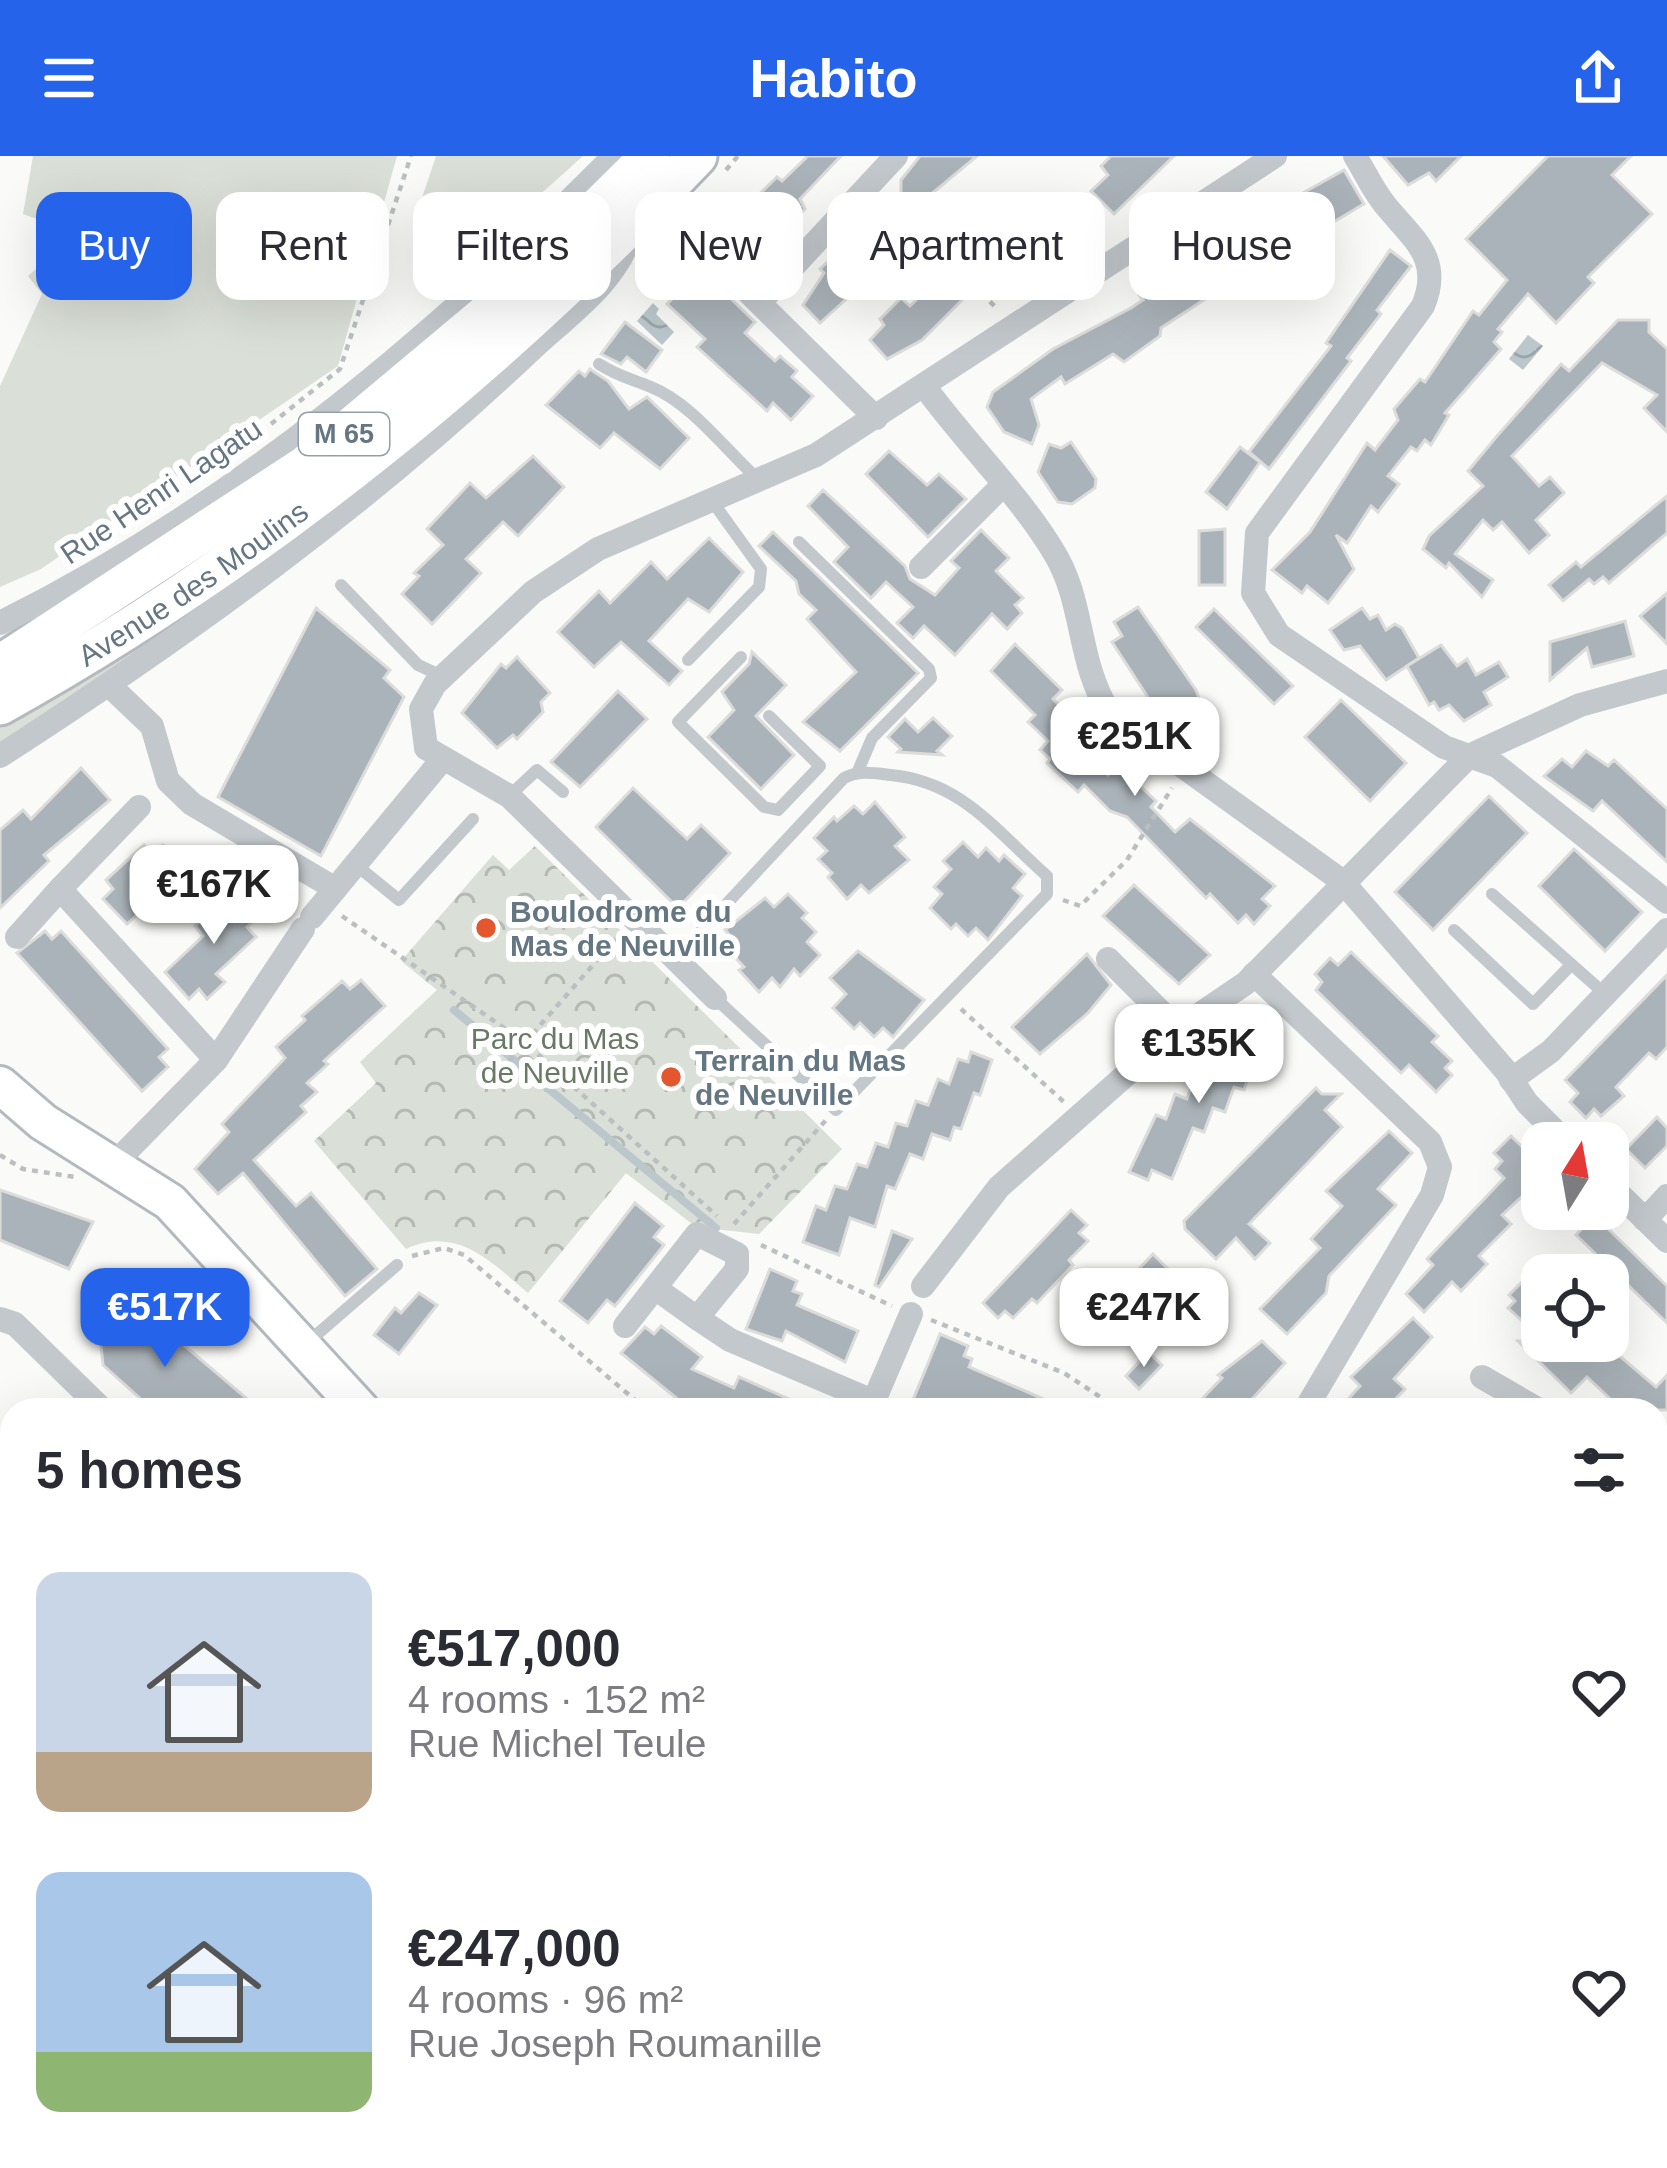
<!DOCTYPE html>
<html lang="en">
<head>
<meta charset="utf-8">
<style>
	:root { --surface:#fff; --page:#f2f2f3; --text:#2b2b33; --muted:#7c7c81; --accent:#2563eb }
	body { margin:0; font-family:Arial,sans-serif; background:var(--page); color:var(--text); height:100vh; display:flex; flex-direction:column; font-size:45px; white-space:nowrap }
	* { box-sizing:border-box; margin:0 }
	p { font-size:39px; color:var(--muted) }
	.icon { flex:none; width:66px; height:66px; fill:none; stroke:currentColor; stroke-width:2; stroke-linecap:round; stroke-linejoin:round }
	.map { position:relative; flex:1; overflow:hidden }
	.sheet { position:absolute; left:0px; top:1242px; width:1668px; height:771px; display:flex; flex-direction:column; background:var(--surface); border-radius:36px 36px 0 0; box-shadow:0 12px 48px #0002 }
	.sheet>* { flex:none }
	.hud { position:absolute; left:36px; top:36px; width:1596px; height:108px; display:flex; gap:24px }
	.needle { width:78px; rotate:11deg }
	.controls { position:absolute; left:1521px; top:966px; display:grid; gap:24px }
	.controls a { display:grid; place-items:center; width:108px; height:108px; border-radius:24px; background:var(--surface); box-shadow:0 12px 48px #0002; font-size:60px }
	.price { position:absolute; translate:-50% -102px; padding:0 27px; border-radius:24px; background:#fff; color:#222; font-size:39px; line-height:78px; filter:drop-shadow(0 3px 6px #0008) }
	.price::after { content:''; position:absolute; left:50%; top:72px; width:36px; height:27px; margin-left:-18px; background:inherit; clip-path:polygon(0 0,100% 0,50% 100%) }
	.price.current { background:var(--accent); color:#fff }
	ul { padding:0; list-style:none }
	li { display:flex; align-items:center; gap:36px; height:300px; padding:0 36px }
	li span { display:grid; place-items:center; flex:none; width:336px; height:240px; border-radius:24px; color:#555 }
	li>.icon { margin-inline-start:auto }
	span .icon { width:144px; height:144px; fill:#fffc; stroke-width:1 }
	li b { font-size:51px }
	h2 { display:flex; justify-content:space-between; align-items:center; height:144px; padding:0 36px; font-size:51px }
	.tag { padding:0 42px; border-radius:24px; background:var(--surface); box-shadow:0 12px 48px #0002; font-size:42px; line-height:108px }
	.tag.current { background:var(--accent); color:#fff }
	header { display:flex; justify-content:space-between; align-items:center; height:156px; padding:0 36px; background:var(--accent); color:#fff; font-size:54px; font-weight:700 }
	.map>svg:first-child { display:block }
	.grass { fill:#dadfd7 }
	.park { fill:url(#park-crowns) }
	.water { fill:url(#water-waves) }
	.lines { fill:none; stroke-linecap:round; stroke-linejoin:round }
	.stream { stroke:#bbc7cb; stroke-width:8 }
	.building { fill:#aab3b9; stroke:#dcdcda; stroke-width:3 }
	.secondary-casing { stroke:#b3babf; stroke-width:42 }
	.primary-casing { stroke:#b5babe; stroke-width:45 }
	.path { stroke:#bbbfc2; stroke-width:4.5; stroke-dasharray:6 6; stroke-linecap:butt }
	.lane { stroke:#c3c8cc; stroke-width:12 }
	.street { stroke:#c3c8cc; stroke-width:24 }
	.secondary { stroke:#fff; stroke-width:36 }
	.primary { stroke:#fff; stroke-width:39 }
	.poi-dot { fill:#e4572e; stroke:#fff; stroke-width:4.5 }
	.labels { text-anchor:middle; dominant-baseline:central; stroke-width:12; stroke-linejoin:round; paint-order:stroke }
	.shield { fill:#fff; stroke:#939fa8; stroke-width:3 }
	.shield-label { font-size:27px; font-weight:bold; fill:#657683 }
	.street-label { font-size:30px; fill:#657683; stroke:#fff }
	.poi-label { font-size:30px; font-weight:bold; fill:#657683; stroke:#fff; text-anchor:start }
	.park-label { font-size:30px; fill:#687a64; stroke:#fff }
</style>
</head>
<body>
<header><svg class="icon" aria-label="menu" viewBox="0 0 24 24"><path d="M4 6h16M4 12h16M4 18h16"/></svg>Habito<svg class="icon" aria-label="share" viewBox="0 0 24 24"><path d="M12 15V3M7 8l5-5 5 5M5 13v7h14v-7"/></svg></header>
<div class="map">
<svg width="1667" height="2012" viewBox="0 0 1667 2012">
	<defs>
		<pattern id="park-crowns" width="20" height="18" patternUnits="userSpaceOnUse" patternTransform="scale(3)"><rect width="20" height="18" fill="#dadfd7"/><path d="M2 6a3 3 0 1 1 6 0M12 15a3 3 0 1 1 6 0" fill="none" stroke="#b4b9b4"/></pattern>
		<pattern id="water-waves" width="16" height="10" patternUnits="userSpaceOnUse" patternTransform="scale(3)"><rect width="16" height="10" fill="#bbc7cb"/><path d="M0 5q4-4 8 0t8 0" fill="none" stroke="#9ca6aa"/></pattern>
	</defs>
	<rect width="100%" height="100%" fill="#fafaf8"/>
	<g class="grass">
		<path d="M33,0H397L338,210L41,413L0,431V230L42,138L28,120L76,77L23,58Z"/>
		<path d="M436,0H583L468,103L420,48Z"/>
		<path d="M242,408L254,419L0,590V558Z"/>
	</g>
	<g class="park">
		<path d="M535,690L842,993L759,1078L696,1071L626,1017L528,1137C491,1106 457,1069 406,1093L314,985L376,927L360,906L437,834L401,805L493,699L509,714Z"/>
		<path d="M0,1452H12V1775L0,1788Z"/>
		<path d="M12,1816V2001H99L86,2012H0V1818Z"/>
		<path d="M841,2001H978L986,2012H853Z"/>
	</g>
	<g class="water">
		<path d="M653,147L659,153L656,158L674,176L662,189L637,165Z"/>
		<path d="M1528,179L1543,190L1523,214L1509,203Z"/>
		<path d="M12,1847V2000L0,2007V1850Z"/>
	</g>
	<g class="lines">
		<path class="stream" d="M454,854L716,1072"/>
	</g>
	<g class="building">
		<path d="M808,0H841L800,43L805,53L763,97L747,112L732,110L721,122L725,137L755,166L745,177L775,205L780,200L797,215L792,221L813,240L791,264L773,247L767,255L697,191L705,183L667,148L676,139L668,132L692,107L679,94L692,81L704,92L777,21L782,25Z"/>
		<path d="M920,0H977L901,63L911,73L886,101L889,104L820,167L803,149L824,117L820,113L901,37V24Z"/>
		<path d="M1111,0H1174L1114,58L1091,35L1108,19L1101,10Z"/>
		<path d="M1383,0H1461L1436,25L1429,17L1408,29Z"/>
		<path d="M1548,0H1631L1612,19L1652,58L1588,121L1594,127L1556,167L1528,138L1498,173L1502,176L1494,186L1501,193L1445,257L1449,259L1431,289L1425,284L1417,295L1411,291L1388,320L1399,328L1378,356L1371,350L1347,387L1336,379L1354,413L1328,447L1307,430L1302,437L1272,414L1310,376L1367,287L1375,294L1398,264L1394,253L1420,223L1425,226L1473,155L1479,159L1507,124L1466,83Z"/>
		<path d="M1344,14L1364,48L1357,52L1267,106L1241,79L1254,70L1251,66Z"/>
		<path d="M1039,41L1048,50L1057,42L1076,60L999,132L976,109L994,90L990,86Z"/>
		<path d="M1390,94L1411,110L1377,154L1381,158L1347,202L1351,205L1269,313L1249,296L1331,190L1326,187Z"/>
		<path d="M1214,98L1239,121L1161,172L1160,180L1124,206L1113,198L1065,228L1061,221L1031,243L1039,269L1032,288L1004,276L987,251L993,236L1053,193L1131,152L1143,144L1139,139L1186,108L1189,112Z"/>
		<path d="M940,120L963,143L922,184L887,203L870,184L884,169L880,163L901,142L910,150Z"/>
		<path d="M1618,164H1649V176L1667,193V276L1644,252L1657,239L1602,207L1512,300L1539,330L1550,321L1564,337L1536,364L1549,379L1529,397L1502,366L1493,374L1483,364L1455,398L1493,424L1482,441L1449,407L1446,412L1423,393L1429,380L1483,330L1468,315L1497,280L1561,208L1569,215Z"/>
		<path d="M625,166L662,194L646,216L627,201L621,208L601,198Z"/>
		<path d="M590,213L608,225L629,253L647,241L689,282L660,313L614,277L600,292L546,249L579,215L585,220Z"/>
		<path d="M1071,286L1096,323L1095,332L1072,348L1058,346L1038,316L1049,288L1061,292Z"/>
		<path d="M1240,291L1260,306L1227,353L1206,336Z"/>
		<path d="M889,295L927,329L939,318L966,343L928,381L866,318Z"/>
		<path d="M533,300L564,331L518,380L503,366L466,403L481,417L432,468L402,438L419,420L414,417L443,389L427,373L470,327L486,342Z"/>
		<path d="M823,334L905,410L910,423L935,439L959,412L951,405L981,374L1009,402L996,415L1023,442L1015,449L1022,457L1007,473L992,458L955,499L924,470L913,482L897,467L913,451L886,426L871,442L834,406L848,391L808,350Z"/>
		<path d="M1667,340V377L1609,427L1603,421L1594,428L1589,423L1563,445L1549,429L1576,406L1581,411Z"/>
		<path d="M1225,373V429H1199V375Z"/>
		<path d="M773,376L918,517L840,595L803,566L856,516L807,463L816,454L799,438L796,425L759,390Z"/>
		<path d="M709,382L743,416L709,456L688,443L649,485L682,515L669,529L621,486L594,511L558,476L599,435L610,447L651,406L667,423Z"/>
		<path d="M1667,437V488L1640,460Z"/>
		<path d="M1138,451L1196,534L1202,550L1183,562L1168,561L1159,546L1153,549L1112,486L1122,480L1114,466Z"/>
		<path d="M316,452L390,514L384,522L404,541L321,700L218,641Z"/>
		<path d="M1362,452L1370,463L1378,459L1386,474L1395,468L1402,472L1419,502L1386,524L1360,490L1344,494L1330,474Z"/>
		<path d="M1214,453L1293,530L1274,548L1196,471Z"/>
		<path d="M1625,465L1634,500L1592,511L1587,492L1550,524V486Z"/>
		<path d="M1015,488L1062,534L1053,543L1063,553L1055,561L1108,619L1115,612L1134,630L1137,627L1156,645L1151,651L1175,676L1190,663L1275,730L1262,743L1270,750L1254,768L1246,759L1238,767L1210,738L1206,742L1127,661L1110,655L1084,629L1078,636L1047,607L1050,603L1040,594L1048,585L1028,566L1035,559L991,515Z"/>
		<path d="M1441,489L1457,510L1467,503L1476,519L1499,506L1508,521L1484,536L1491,549L1464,565L1449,549L1439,554L1434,546L1429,549L1407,510Z"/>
		<path d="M752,496L786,529L756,560L794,599L761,633L708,581L734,554L722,536L749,508Z"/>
		<path d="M517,501L550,537L541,546L543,556L517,583L513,579L497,592L462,557L501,508L506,512Z"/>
		<path d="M618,535L647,563L580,631L551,606Z"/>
		<path d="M1341,544L1406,607L1370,645L1305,581Z"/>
		<path d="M933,562L952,580L937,595L942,599L898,596L901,593L888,581L905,563L918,576Z"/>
		<path d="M1586,595L1608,610L1614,604L1667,653V706L1602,645L1593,655L1544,620L1562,603L1572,611Z"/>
		<path d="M81,612L110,644L44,699L49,705L0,752V674L23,654L31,663Z"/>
		<path d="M633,632L687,683L701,669L730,697L678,752L596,671Z"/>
		<path d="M1489,640L1527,677L1433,774L1395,736Z"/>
		<path d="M875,646L905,681L895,690L909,704L869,737L861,729L847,743L828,721L832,717L818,703L827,695L814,682L834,661L837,665L854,650L863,658Z"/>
		<path d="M963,686L978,701L986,692L999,705L1004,699L1025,718L1013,732L1022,740L988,784L976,772L968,780L956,768L951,773L930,752L942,738L934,731L951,713L943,705Z"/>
		<path d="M144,689L152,698L163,689L186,715L127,768L103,743L113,733L106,724Z"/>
		<path d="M1574,693L1642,756L1605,795L1539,730Z"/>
		<path d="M1134,729L1210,799L1179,828L1103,760Z"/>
		<path d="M235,734L258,761L247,771L256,781L216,818L225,826L207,843L199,833L189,843L165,816L203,780L195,770Z"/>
		<path d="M788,738L807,757L802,762L816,776L807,786L820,799L800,820L794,813L780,831L772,822L759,836L739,814L744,811L729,795L737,787L725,774L765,742L774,751Z"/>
		<path d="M45,775L52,783L61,775L168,893L159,901L168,911L142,935L17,797Z"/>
		<path d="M858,795L924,844L893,881L883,872L874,881L860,867L854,873L833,852L846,838L830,822Z"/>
		<path d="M1351,796L1438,880L1432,886L1452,905L1445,912L1452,919L1436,936L1409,909L1401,917L1316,834L1322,826L1315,818L1330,802L1338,809Z"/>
		<path d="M1087,798L1111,829L1088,857L1040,898L1012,871Z"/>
		<path d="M1667,819V891L1656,903L1649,897L1616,931L1624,940L1601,960L1594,953L1586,962L1570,946L1578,937L1565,924Z"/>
		<path d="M361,824L385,850L324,905L328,908L307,927L317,936L301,950L306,956L254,1004L296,1050L311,1037L377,1113L345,1140L243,1017L218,1038L195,1013L229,976L222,968L285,902L276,891L305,864L302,860L342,825L350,833Z"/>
		<path d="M1255,875L1275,881L1264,914L1252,910L1244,934L1234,931L1225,956L1213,952L1204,976L1193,972L1172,1023L1152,1014L1148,1024L1129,1016L1156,959L1166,963L1175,938L1187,943L1196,917L1201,919L1205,908L1215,912L1219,898L1230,902L1237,881L1251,885Z"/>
		<path d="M971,896L992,904L980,939L974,937L961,973L954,971L950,984L932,978L923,1003L910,998L895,1033L887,1030L875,1071L850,1062L839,1099L803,1086L816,1050L826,1054L835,1030L847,1033L857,1008L867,1011L876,987L888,991L896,967L907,970L916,945L928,949L938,923L949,928L958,903L968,906Z"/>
		<path d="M1316,932L1322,938H1341L1325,954L1342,971L1249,1068L1270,1087L1255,1103L1236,1082L1216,1103L1185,1073L1184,1065Z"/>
		<path d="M1657,961L1667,972V990L1645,1012L1626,993Z"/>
		<path d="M1389,975L1412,997L1378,1033L1396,1049L1329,1120L1326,1137L1287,1178L1260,1153L1320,1092L1311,1083L1342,1050L1326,1035Z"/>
		<path d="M1511,980L1542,1010V1022L1502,1059L1511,1068L1479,1100L1487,1108L1461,1135L1452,1126L1424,1156L1406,1138L1433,1109L1427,1103L1504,1022L1495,1013L1502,1005L1494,997Z"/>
		<path d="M0,1034L93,1066L69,1113L0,1084Z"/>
		<path d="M635,1047L663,1070L654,1081L664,1089L615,1150L607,1144L588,1167L560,1145Z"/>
		<path d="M1071,1054L1087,1069L1079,1077L1088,1085L1069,1104L1073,1109L1037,1147L1032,1143L1013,1162L1005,1155L998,1162L983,1147Z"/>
		<path d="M1594,1059L1667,1130V1167L1576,1079Z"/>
		<path d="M892,1075L912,1083L879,1131L875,1129Z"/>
		<path d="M1153,1098L1176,1121L1147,1151L1133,1138L1143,1128L1133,1119Z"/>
		<path d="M770,1113L797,1125L793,1135L802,1138L797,1149L858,1175L845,1206L786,1175L782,1185L746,1173Z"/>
		<path d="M1528,1120L1542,1134V1183L1508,1152L1515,1145L1509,1139Z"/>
		<path d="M419,1137L437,1149L399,1198L374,1179L395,1152L401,1157Z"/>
		<path d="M1413,1162L1432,1181L1394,1223L1405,1233L1385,1254H1338L1360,1230L1351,1221Z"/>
		<path d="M172,1164V1179L260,1254H153L103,1209L99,1170Z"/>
		<path d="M661,1170L702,1201L692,1213L734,1232L739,1221L814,1254H691L621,1197L645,1171L654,1178Z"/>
		<path d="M940,1178L968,1190L964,1200L972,1203L969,1211L1069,1254H936L913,1244Z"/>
		<path d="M1262,1185L1285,1207L1242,1254H1214L1202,1243L1222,1222L1218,1219Z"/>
		<path d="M1518,1185H1602L1656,1231L1667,1219V1254H1622L1587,1221L1571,1237Z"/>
		<path d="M1148,1196L1162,1209L1139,1233L1126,1220Z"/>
	</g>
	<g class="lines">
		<g class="secondary-casing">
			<g id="secondary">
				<path d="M0,929L43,966L170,1046L361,1254"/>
				<path d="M999,2001L1006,2012"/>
			</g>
		</g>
		<g class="primary-casing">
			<g id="primary">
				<path d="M0,509L306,309L509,139L650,0"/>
				<path id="s1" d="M0,549C257,406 496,213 697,0"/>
			</g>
		</g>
		<g class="path">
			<path d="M726,14L738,0"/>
			<path d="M891,41L998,154"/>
			<path d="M650,99L683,63"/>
			<path d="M271,268L340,213L411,0"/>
			<path d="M178,333L263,275"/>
			<path d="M1063,744L1080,750L1127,704L1172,632"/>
			<path d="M342,760L523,885L717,1060"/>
			<path d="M961,853L1064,946"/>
			<path d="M501,914L620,778"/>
			<path d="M0,999L23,1013L75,1021"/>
			<path d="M734,1068L826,964"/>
			<path d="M761,1089L892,1150"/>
			<path d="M412,1100L444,1092L464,1099L647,1254"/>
			<path d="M931,1164L1064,1217L1120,1254"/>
			<path d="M0,1827L12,1826"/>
			<path d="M890,2001L898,2012"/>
			<path d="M75,2012L87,2001"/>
		</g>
		<g class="lane">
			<path d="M599,208C617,220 632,223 651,231C693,248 726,295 760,325"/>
			<path d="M799,386L929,513L931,522L872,582L858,615"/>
			<path d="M341,429L418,509L442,520"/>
			<path d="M741,501L678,566L764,651L778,654L820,610L769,560"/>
			<path d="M688,504L759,431L761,413L712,345"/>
			<path d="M509,640L537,614L563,636"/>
			<path d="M356,709L399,744L473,663"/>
			<path d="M1492,738L1605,838"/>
			<path d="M1454,774L1533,848L1570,810"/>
			<path d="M675,803L844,622C860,614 873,617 891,619C962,626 995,674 1047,720V738L836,954L715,842"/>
			<path d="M307,1187L397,1109"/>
		</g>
		<g class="street">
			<path d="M1355,0C1365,16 1374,36 1386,50C1413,83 1443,103 1423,150L1257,377L1253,437L1279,479L1444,591L1497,610L1667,746"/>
			<path d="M737,125L876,262"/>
			<path d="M761,145L896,0"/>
			<path d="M925,231C965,286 1016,335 1052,393C1086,446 1075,502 1110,558L1342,725L1506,915L1527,947L1567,987"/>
			<path d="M921,411L1002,330"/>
			<path d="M0,467C232,352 433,183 614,0"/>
			<path d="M111,531L152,570L168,625L192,648L334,732"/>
			<path d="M0,600C189,478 367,349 531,194C567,160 616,127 631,78"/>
			<path d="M139,651L60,733L216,904"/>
			<path d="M312,761L441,605"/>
			<path d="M17,781L60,733"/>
			<path d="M1108,803L1178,873"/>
			<path d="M1254,818L1430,986L1440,1011L1432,1039L1305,1254"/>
			<path d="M715,842L509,640L426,592L421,553L435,528L533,436L598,393L816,299L1275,0"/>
			<path d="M1511,924L1551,895L1667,774"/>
			<path d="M113,1009L216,904L303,773"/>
			<path d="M1608,1027L1667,1085"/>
			<path d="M1645,1064L1667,1040"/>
			<path d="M923,1130L999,1031L1178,873L1246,827L1469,600L1580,549L1667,525"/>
			<path d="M655,1132L697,1162"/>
			<path d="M0,1163L15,1168L103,1254"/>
			<path d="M625,1170L697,1078L737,1098V1113L697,1162L730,1184L875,1246"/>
			<path d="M1482,1221L1539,1254"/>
			<path d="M870,1254L911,1158"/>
			<path d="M1656,1342L1667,1349"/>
			<path d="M1656,1539L1667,1544"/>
			<path d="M462,2001L463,2012"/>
		</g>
		<use href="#secondary" class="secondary"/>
		<use href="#primary" class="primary"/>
	</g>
	<g class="poi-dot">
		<circle cx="486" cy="772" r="12"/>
		<circle cx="671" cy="921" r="12"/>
	</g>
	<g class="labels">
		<rect class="shield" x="299" y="257" width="90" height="42" rx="9"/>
		<g class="shield-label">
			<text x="344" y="278">M 65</text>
		</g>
		<g class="street-label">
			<text transform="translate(161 335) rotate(-34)">Rue Henri Lagatu</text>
			<text stroke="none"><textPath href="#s1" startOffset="228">Avenue des Moulins</textPath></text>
		</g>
		<g class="poi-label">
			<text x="510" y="755">Boulodrome du<tspan x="510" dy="34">Mas de Neuville</tspan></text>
			<text x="695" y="904">Terrain du Mas<tspan x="695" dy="34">de Neuville</tspan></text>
		</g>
		<g class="park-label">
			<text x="555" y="882">Parc du Mas<tspan x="555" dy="34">de Neuville</tspan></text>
		</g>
	</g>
</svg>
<div class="controls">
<a><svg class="needle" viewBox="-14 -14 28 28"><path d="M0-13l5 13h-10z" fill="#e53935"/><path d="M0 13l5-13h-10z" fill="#7c7c81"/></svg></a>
<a><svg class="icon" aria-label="locate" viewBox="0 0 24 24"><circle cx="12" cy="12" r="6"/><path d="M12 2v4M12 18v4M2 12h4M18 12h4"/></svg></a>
</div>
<b class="price" style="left:1135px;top:643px">€251K</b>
<b class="price" style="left:214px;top:791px">€167K</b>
<b class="price" style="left:1199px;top:950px">€135K</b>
<b class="price current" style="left:165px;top:1214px">€517K</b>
<b class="price" style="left:1144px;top:1214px">€247K</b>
<div class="hud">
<a class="tag current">Buy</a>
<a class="tag">Rent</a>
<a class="tag">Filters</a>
<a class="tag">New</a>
<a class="tag">Apartment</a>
<a class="tag">House</a>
</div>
<section class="sheet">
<h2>5 homes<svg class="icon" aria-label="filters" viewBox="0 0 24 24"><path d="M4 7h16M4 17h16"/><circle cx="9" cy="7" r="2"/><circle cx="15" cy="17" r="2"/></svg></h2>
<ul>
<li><span style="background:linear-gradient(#c9d6e8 75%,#b9a48a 0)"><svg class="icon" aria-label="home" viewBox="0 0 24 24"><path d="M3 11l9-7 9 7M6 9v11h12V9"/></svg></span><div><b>€517,000</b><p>4 rooms · 152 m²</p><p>Rue Michel Teule</p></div><svg class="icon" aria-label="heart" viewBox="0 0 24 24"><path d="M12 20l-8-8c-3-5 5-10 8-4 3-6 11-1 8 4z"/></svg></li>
<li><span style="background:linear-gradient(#a9c7e8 75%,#8fb573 0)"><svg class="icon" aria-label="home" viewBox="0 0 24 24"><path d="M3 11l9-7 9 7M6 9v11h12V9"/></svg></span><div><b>€247,000</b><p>4 rooms · 96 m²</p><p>Rue Joseph Roumanille</p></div><svg class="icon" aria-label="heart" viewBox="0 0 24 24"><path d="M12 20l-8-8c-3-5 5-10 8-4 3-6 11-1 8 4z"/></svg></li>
</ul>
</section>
</div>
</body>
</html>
